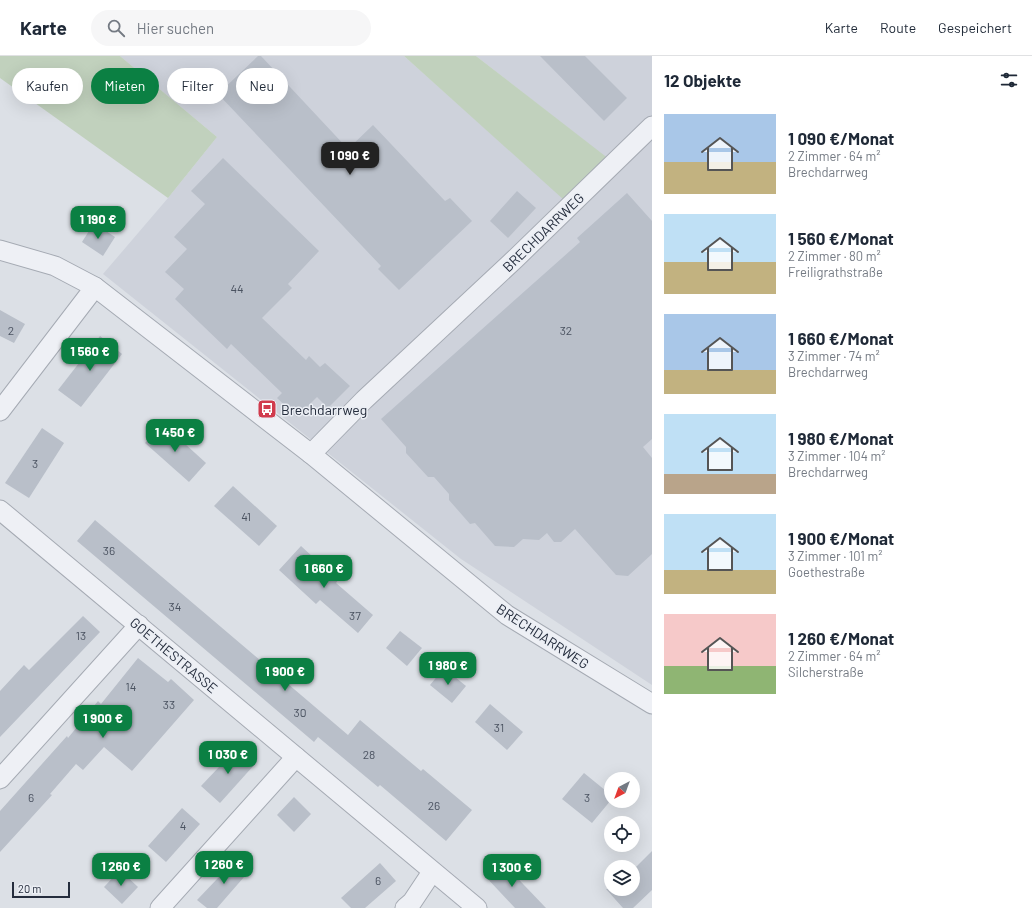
<!DOCTYPE html>
<html lang="de">
<head>
<meta charset="utf-8">
<style>
	:root { --surface:#fff; --page:#f6f6f7; --text:#1f2937; --muted:#747a83; --line:#e0e1e3; --accent:#0b8043 }
	body { margin:0; font-family:Barlow,sans-serif; background:var(--page); color:var(--text); height:100vh; display:flex; flex-direction:column; font-size:15px; white-space:nowrap }
	* { box-sizing:border-box; margin:0 }
	p { font-size:13px; color:var(--muted) }
	.icon { flex:none; width:22px; height:22px; fill:none; stroke:currentColor; stroke-width:2; stroke-linecap:round; stroke-linejoin:round }
	.map { position:relative; flex:1; overflow:hidden }
	.drawer { display:flex; flex-direction:column; background:var(--surface); width:380px }
	.drawer>* { flex:none }
	.banner { position:absolute; left:12px; top:12px; width:380px; height:36px; display:flex; gap:8px }
	.needle { width:26px; rotate:221deg }
	.fabs { position:absolute; left:604px; top:716px; display:grid; gap:8px }
	.fabs a { display:grid; place-items:center; width:36px; height:36px; border-radius:50%; background:var(--surface); box-shadow:0 4px 16px #0002; font-size:20px }
	.scale { position:absolute; left:12px; bottom:10px; width:58px; box-sizing:border-box; padding-left:4px; border:2px solid #252d3d; border-top:0; font-size:11px; line-height:14px; white-space:nowrap; color:#252d3d; -webkit-text-stroke:3px #ebeef4; paint-order:stroke }
	.price { position:absolute; translate:-50% -34px; padding:0 9px; border-radius:8px; background:var(--accent); color:#fff; font-size:13px; line-height:26px; filter:drop-shadow(0 1px 2px #0008) }
	.price::after { content:''; position:absolute; left:50%; top:24px; width:12px; height:9px; margin-left:-6px; background:inherit; clip-path:polygon(0 0,100% 0,50% 100%) }
	.price.selected { background:#222; color:#fff }
	ul { padding:0; list-style:none }
	li { display:flex; align-items:center; gap:12px; height:100px; padding:0 12px }
	li span { display:grid; place-items:center; flex:none; width:112px; height:80px; border-radius:0px; color:#555 }
	li>.icon { margin-inline-start:auto }
	span .icon { width:48px; height:48px; fill:#fffc; stroke-width:1 }
	li b { font-size:17px }
	h2 { display:flex; justify-content:space-between; align-items:center; height:48px; padding:0 12px; font-size:17px }
	.tag { padding:0 14px; border-radius:18px; background:var(--surface); box-shadow:0 4px 16px #0002; font-size:14px; line-height:36px }
	.tag.selected { background:var(--accent); color:#fff }
	header { display:flex; align-items:center; gap:24px; box-sizing:border-box; height:56px; padding:0 20px; background:var(--surface); border-bottom:1px solid var(--line) }
	header strong { font-size:19px }
	nav { display:flex; gap:22px; margin-inline-start:auto; font-size:14px }
	.search { width:280px; height:36px; background:var(--page); display:flex; align-items:center; gap:10px; box-sizing:border-box; padding:0 14px; border-radius:22px; color:var(--muted); font-size:15px }
	main { display:flex; flex:1; min-height:0 }
	.map>svg:first-child { display:block }
	.built { fill:#ced2db }
	.green { fill:#c1d1bd }
	.building { fill:#b9bfc9 }
	.lines { fill:none; stroke-linecap:round; stroke-linejoin:round }
	.minor-casing { stroke:#a5aab3; stroke-width:21 }
	.minor { stroke:#eef0f5; stroke-width:19 }
	.labels { text-anchor:middle; dominant-baseline:central; stroke-width:3; stroke-linejoin:round; paint-order:stroke }
	.number-label { font-size:12px; fill:#4a5260 }
	.street-label { font-size:14px; fill:#252d3d; stroke:#ebeef4 }
	.poi-label { font-size:14px; fill:#252d3d; stroke:#ebeef4; text-anchor:start }
</style>
</head>
<body>
<header>
<strong>Karte</strong>
<div class="search"><svg class="icon" aria-label="search" viewBox="0 0 24 24"><circle cx="10" cy="10" r="6"/><path d="M15 15l6 6"/></svg>Hier suchen</div>
<nav><a>Karte</a><a>Route</a><a>Gespeichert</a></nav>
</header>
<main>
<div class="map">
<svg width="652" height="852" viewBox="0 0 652 852">
	<rect width="100%" height="100%" fill="#dce0e6"/>
	<path class="built" d="M120,0H404L564,143L608,103L476,0H652V629L461,503L103,218L168,142L217,81Z"/>
	<g class="green">
		<path d="M0,0H120L217,81L168,142L0,22Z"/>
		<path d="M404,0H476L609,103L564,144Z"/>
	</g>
	<g class="building">
		<path d="M258,0H261L348,93L373,69L445,145L450,142L472,165L399,234L378,213L381,210L218,38Z"/>
		<path d="M540,0H585L627,42L604,65Z"/>
		<path d="M223,102L319,195L288,228L292,232L262,262L306,304L309,300L320,311L325,307L350,330L328,352L317,341L297,361L277,342L282,337L231,288L227,293L175,243L184,233L165,216L187,193L174,181L205,148L191,135Z"/>
		<path d="M517,135L536,152L508,182L490,165Z"/>
		<path d="M627,137L652,165V383L643,391L652,402V498L628,520L616,519L575,473L561,486H554L547,477L539,484L523,483L514,491L495,490L475,467L470,468L449,444V438L434,421H428L406,397V391L381,363L580,186L577,182Z"/>
		<path d="M94,167L115,181L103,200L82,186Z"/>
		<path d="M0,254L25,268L14,287L0,280Z"/>
		<path d="M100,280L122,298L81,351L58,334Z"/>
		<path d="M162,367L206,407L189,426L145,387Z"/>
		<path d="M42,372L64,387L29,442L5,427Z"/>
		<path d="M233,430L277,470L259,490L214,450Z"/>
		<path d="M95,464L348,679L360,664L421,715L423,713L472,754L446,785L380,729L378,731L318,681L314,686L77,485Z"/>
		<path d="M301,490L338,524L336,527L373,559L358,577L320,544L316,548L279,514Z"/>
		<path d="M83,560L100,576L0,681V635L24,609L29,614Z"/>
		<path d="M400,575L422,592L407,610L386,592Z"/>
		<path d="M138,602L168,626L171,623L194,644L132,715L104,691L83,714L76,708L50,738L52,739L0,796V755L67,680L68,682L98,645L101,648Z"/>
		<path d="M444,612L466,630L452,647L430,629Z"/>
		<path d="M490,648L523,676L507,694L475,666Z"/>
		<path d="M237,692L255,708L220,747L201,730Z"/>
		<path d="M584,717L611,739V744L592,767L562,743Z"/>
		<path d="M294,741L311,758L294,776L277,759Z"/>
		<path d="M182,752L200,768L166,806L148,790Z"/>
		<path d="M652,795V834L633,852H623L606,833H633V814Z"/>
		<path d="M238,801L251,813L217,852H207L197,844Z"/>
		<path d="M500,804L546,852H515L484,819Z"/>
		<path d="M380,807L396,825L365,852H351L341,842Z"/>
		<path d="M120,814L138,831L122,848L104,831Z"/>
	</g>
	<g class="lines">
		<g class="minor-casing">
			<g id="minor">
				<path d="M0,194L55,210L95,231L311,398L507,559L652,648"/>
				<path d="M0,355L95,231"/>
				<path d="M311,398L364,344L515,203L652,70"/>
				<path d="M0,454L477,852"/>
				<path d="M0,723L139,569"/>
				<path d="M160,852L296,701"/>
				<path d="M405,852L412,846L432,816"/>
			</g>
		</g>
		<use href="#minor" class="minor"/>
	</g>
	<defs>
		<g id="bus-square" transform="scale(1)"><rect x="-9" y="-9" width="18" height="18" rx="4" fill="#d13b4d" stroke="#ebeef4"/><path d="M-5-6H5V4H4V6H2V4H-2V6H-4V4H-5ZM-3.5-4V0h7V-4ZM-3.5 1.2v1.5H-2V1.2ZM2 1.2v1.5H3.5V1.2Z" fill="#fff"/></g>
	</defs>
	<g fill-rule="evenodd">
		<use href="#bus-square" x="267" y="353"/>
	</g>
	<g class="labels">
		<g class="number-label">
			<text x="237" y="232">44</text>
			<text x="11" y="274">2</text>
			<text x="566" y="274">32</text>
			<text x="35" y="407">3</text>
			<text x="246" y="460">41</text>
			<text x="109" y="494">36</text>
			<text x="175" y="550">34</text>
			<text x="355" y="559">37</text>
			<text x="81" y="579">13</text>
			<text x="131" y="630">14</text>
			<text x="169" y="648">33</text>
			<text x="300" y="656">30</text>
			<text x="499" y="671">31</text>
			<text x="369" y="698">28</text>
			<text x="31" y="741">6</text>
			<text x="587" y="741">3</text>
			<text x="434" y="749">26</text>
			<text x="183" y="769">4</text>
			<text x="378" y="824">6</text>
		</g>
		<g class="street-label">
			<text transform="translate(543 176) rotate(-44)">BRECHDARRWEG</text>
			<text transform="translate(543 580) rotate(33)">BRECHDARRWEG</text>
			<text transform="translate(174 599) rotate(40)">GOETHESTRASSE</text>
		</g>
		<g class="poi-label">
			<text x="281" y="353">Brechdarrweg</text>
		</g>
	</g>
</svg>
<div class="fabs">
<a><svg class="needle" viewBox="-14 -14 28 28"><path d="M0-13l5 13h-10z" fill="#e53935"/><path d="M0 13l5-13h-10z" fill="#747a83"/></svg></a>
<a><svg class="icon" aria-label="locate" viewBox="0 0 24 24"><circle cx="12" cy="12" r="6"/><path d="M12 2v4M12 18v4M2 12h4M18 12h4"/></svg></a>
<a><svg class="icon" aria-label="layers" viewBox="0 0 24 24"><path d="M12 4l9 5-9 5-9-5zM3 14l9 5 9-5"/></svg></a>
</div>
<div class="scale">20 m</div>
<b class="price selected" style="left:350px;top:120px">1 090 €</b>
<b class="price" style="left:98px;top:184px">1 190 €</b>
<b class="price" style="left:90px;top:316px">1 560 €</b>
<b class="price" style="left:175px;top:397px">1 450 €</b>
<b class="price" style="left:324px;top:533px">1 660 €</b>
<b class="price" style="left:448px;top:630px">1 980 €</b>
<b class="price" style="left:285px;top:636px">1 900 €</b>
<b class="price" style="left:103px;top:683px">1 900 €</b>
<b class="price" style="left:228px;top:719px">1 030 €</b>
<b class="price" style="left:224px;top:829px">1 260 €</b>
<b class="price" style="left:121px;top:831px">1 260 €</b>
<b class="price" style="left:512px;top:832px">1 300 €</b>
<div class="banner">
<a class="tag">Kaufen</a>
<a class="tag selected">Mieten</a>
<a class="tag">Filter</a>
<a class="tag">Neu</a>
</div>
</div>
<section class="drawer">
<h2>12 Objekte<svg class="icon" aria-label="filters" viewBox="0 0 24 24"><path d="M4 7h16M4 17h16"/><circle cx="9" cy="7" r="2"/><circle cx="15" cy="17" r="2"/></svg></h2>
<ul>
<li><span style="background:linear-gradient(#a9c7e8 60%,#c2b280 0)"><svg class="icon" aria-label="home" viewBox="0 0 24 24"><path d="M3 11l9-7 9 7M6 9v11h12V9"/></svg></span><div><b>1 090 €/Monat</b><p>2 Zimmer · 64 m²</p><p>Brechdarrweg</p></div></li>
<li><span style="background:linear-gradient(#bfe0f5 60%,#c2b280 0)"><svg class="icon" aria-label="home" viewBox="0 0 24 24"><path d="M3 11l9-7 9 7M6 9v11h12V9"/></svg></span><div><b>1 560 €/Monat</b><p>2 Zimmer · 80 m²</p><p>Freiligrathstraße</p></div></li>
<li><span style="background:linear-gradient(#a9c7e8 70%,#c2b280 0)"><svg class="icon" aria-label="home" viewBox="0 0 24 24"><path d="M3 11l9-7 9 7M6 9v11h12V9"/></svg></span><div><b>1 660 €/Monat</b><p>3 Zimmer · 74 m²</p><p>Brechdarrweg</p></div></li>
<li><span style="background:linear-gradient(#bfe0f5 75%,#b9a48a 0)"><svg class="icon" aria-label="home" viewBox="0 0 24 24"><path d="M3 11l9-7 9 7M6 9v11h12V9"/></svg></span><div><b>1 980 €/Monat</b><p>3 Zimmer · 104 m²</p><p>Brechdarrweg</p></div></li>
<li><span style="background:linear-gradient(#bfe0f5 70%,#c2b280 0)"><svg class="icon" aria-label="home" viewBox="0 0 24 24"><path d="M3 11l9-7 9 7M6 9v11h12V9"/></svg></span><div><b>1 900 €/Monat</b><p>3 Zimmer · 101 m²</p><p>Goethestraße</p></div></li>
<li><span style="background:linear-gradient(#f6c9c9 65%,#8fb573 0)"><svg class="icon" aria-label="home" viewBox="0 0 24 24"><path d="M3 11l9-7 9 7M6 9v11h12V9"/></svg></span><div><b>1 260 €/Monat</b><p>2 Zimmer · 64 m²</p><p>Silcherstraße</p></div></li>
</ul>
</section>
</main>
</body>
</html>
